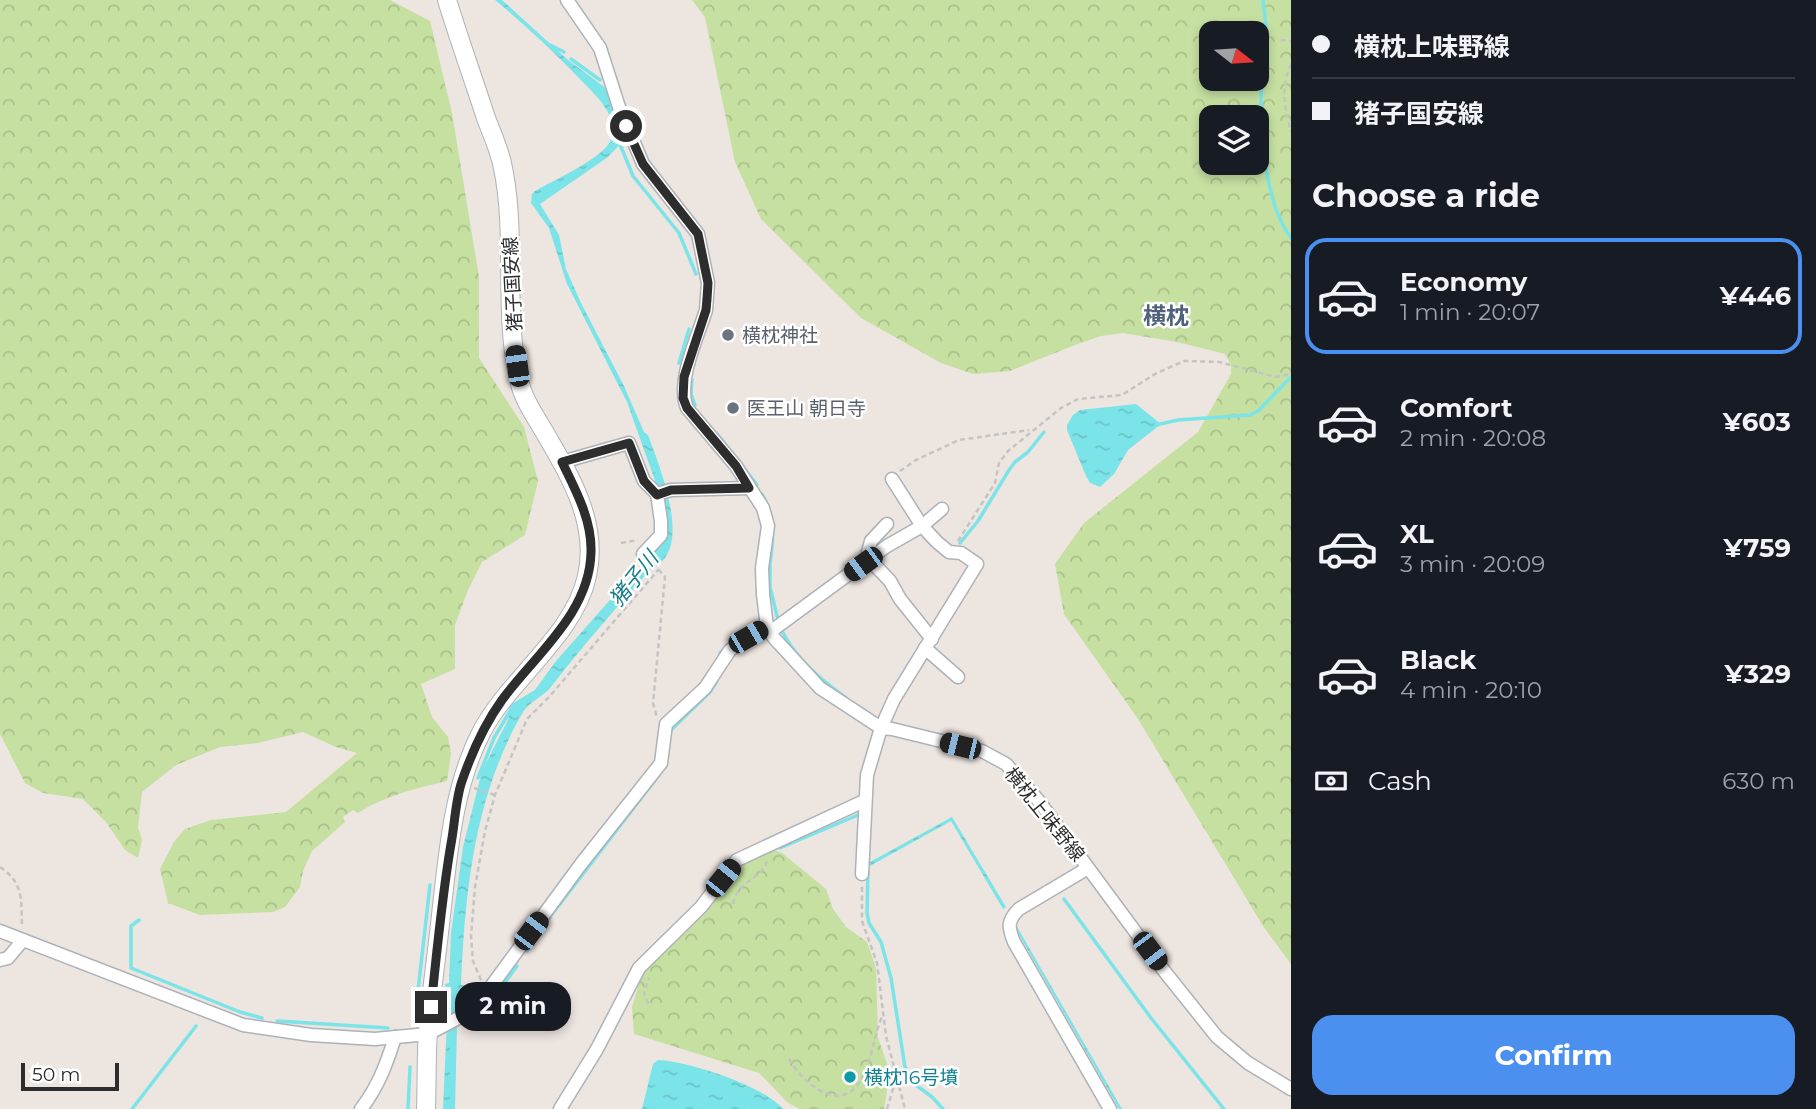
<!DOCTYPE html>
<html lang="en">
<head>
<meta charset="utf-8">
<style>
	:root { --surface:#171b24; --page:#20242c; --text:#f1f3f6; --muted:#9ea1a6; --line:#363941; --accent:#4c90ef }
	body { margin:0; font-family:Montserrat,"Noto Sans JP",sans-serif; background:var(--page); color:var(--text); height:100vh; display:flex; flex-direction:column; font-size:26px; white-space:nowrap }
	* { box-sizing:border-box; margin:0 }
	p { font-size:23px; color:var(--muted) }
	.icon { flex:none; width:38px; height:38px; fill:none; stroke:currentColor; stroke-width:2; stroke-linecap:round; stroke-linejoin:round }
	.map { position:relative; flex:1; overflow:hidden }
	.panel { display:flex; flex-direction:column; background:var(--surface); width:525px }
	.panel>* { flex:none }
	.guide { display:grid; align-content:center; height:154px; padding:0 21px; background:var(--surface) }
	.needle { width:46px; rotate:107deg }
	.fabs { position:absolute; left:1199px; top:21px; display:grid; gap:14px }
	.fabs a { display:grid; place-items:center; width:70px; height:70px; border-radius:14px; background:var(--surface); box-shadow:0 4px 10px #0003; font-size:35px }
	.scale { position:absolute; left:21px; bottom:18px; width:98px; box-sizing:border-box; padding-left:7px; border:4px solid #2d2d2d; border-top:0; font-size:19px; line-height:24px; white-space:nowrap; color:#2d2d2d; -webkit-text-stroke:5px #fff; paint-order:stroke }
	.end { position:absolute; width:32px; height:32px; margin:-16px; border:9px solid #2d2d2d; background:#fff; box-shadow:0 0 0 4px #fff }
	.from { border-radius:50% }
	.bubble { position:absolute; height:49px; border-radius:21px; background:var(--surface); box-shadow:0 4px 10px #0003; font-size:23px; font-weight:700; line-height:49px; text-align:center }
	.car { position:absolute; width:21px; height:42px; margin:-21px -10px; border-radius:9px; box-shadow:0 0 5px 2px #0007; background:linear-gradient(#222 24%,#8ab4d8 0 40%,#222 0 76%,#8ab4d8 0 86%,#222 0) }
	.guide b { display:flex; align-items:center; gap:24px; height:66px; font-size:26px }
	.guide b+b { border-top:2px solid var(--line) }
	.guide i { width:18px; height:18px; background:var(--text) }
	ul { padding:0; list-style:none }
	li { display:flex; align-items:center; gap:21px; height:116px; margin:0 14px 10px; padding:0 7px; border:4px solid transparent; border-radius:21px }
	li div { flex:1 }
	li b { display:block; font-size:26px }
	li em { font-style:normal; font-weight:700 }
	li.current { border-color:var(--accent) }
	li>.icon { width:63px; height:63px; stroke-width:1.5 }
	h2 { padding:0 21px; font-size:32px; line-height:84px }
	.pay { display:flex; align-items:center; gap:18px; height:77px; padding:0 21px; font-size:26px }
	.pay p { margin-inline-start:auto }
	.button { display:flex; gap:14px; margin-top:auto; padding:14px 21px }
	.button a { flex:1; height:80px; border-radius:21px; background:var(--accent); color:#fff; font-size:28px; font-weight:700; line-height:80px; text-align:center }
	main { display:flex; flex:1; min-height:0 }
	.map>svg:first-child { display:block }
</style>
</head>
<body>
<main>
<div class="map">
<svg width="1291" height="1109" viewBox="0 0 1291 1109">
	<defs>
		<pattern id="forest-crowns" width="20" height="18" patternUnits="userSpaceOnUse" patternTransform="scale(1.75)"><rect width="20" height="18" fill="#c5e0a1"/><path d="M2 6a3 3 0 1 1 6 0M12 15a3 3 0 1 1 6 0" fill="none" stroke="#aac08b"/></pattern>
		<pattern id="water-ripples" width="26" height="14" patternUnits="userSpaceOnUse" patternTransform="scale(1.75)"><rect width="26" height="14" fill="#7be4e8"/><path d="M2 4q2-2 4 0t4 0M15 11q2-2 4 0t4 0" fill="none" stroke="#6bc4c7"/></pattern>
	</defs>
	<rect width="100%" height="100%" fill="#ede5e0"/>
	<!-- forest -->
	<g fill="url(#forest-crowns)" fill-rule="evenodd">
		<path d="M0 0H390L430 21 452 113 479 277V358L524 427 538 481 525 535 482 562 468 590 455 625V669L421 684 432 717 448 737 451 754 447 781C417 788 384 796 358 813L353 810 343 817 345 822 312 851 303 871 300 887 285 907 273 912 200 915 168 903 160 869 174 842 185 829 211 820 286 812 357 753 336 747 303 732 258 743 220 747 176 765 142 792 138 827 142 840 138 858 125 850 106 822 83 799 43 793 25 783 0 734Z"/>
		<path d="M692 0H1291V964L1263 926 1138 719 1064 614 1055 564 1084 523 1198 432 1231 374V365L1225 354 1177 342 1123 333 1101 336 1075 345 1010 371 973 374 941 363 861 318 761 219 735 162 705 17ZM1211 33H1256V79H1211ZM1211 117H1256V163H1211Z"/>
		<polygon points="771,849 782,853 826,889 833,909 846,927 867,942 876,968 878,1038 890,1072 884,1109 800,1109 788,1103 759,1073 634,1034 632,1007 642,973 690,928 742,864"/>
	</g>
	<!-- water -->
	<g fill="url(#water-ripples)">
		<path d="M495 0H502L568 60 611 92 626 138 608 157 540 204 559 235 566 269 580 301 624 386 644 432 648 435C659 465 695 551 652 568 617 607 583 645 551 687 544 696 529 702 523 712 475 794 465 890 461 985L466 986 457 1027 455 1109H443L448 998 445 984 449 983 451 933 463 847 482 771 508 720 510 705 535 690 556 661 655 549 658 489 627 402 567 284 549 228 531 203 532 194 535 191C556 179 593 163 608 145 615 135 612 118 606 109 599 97 587 87 578 77 552 50 524 24 495 0Z"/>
		<polygon points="1136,404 1161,424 1128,450 1114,474 1100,487 1090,483 1086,476 1067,430 1067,425 1073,415 1080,410"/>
		<polygon points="870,807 870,862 952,817 1006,907 1003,909 951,821 868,867"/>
		<polygon points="1016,925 1122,1109 1119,1109 1014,926"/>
		<path d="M658 1060C688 1061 764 1086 783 1109H642L653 1064Z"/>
	</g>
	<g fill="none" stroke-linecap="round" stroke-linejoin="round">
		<!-- stream -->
		<g stroke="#7be4e8" stroke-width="3.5">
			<path d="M1263 0C1264 14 1267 29 1267 43 1266 54 1263 65 1262 75 1259 120 1263 202 1291 238"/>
			<polyline points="550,45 564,52"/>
			<polyline points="571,59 600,80"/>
			<polyline points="619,142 633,176 679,233 696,274"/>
			<polyline points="679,363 689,329"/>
			<polyline points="692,380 691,394 695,405"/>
			<polyline points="1156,425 1178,420 1250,415 1258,411 1291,377"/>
			<polyline points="717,434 726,445"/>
			<polyline points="747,472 757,485"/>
			<path d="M762 494C777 522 773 534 770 564"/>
			<polyline points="960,543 978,521 1009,470 1015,462 1028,452 1044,432"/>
			<polyline points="770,566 770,587 778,620"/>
			<path d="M781 629C795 658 820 679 846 698"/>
			<polyline points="720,653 741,633"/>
			<polyline points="670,731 710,692 717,681"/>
			<polyline points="478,778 494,738 513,706"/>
			<polyline points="780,848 858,815"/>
			<polyline points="868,872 867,913 869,923 881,942 891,978 905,1067 916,1085 932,1097 943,1109"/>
			<polyline points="1064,899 1151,1018 1224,1109"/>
			<polyline points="139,920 131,926 131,968 240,1012 262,1018"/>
			<polyline points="527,951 543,926 659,775"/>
			<polyline points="489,1004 517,966"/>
			<polyline points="415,1017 430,885"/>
			<polyline points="277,1021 388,1028"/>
			<polyline points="132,1109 196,1026"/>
			<polyline points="408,1109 410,1067"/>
		</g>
		<defs>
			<g id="street">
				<path d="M567 0 600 48 619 107 643 164 698 234 708 283 706 310C698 337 676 381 687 408L736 466 763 508 768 526 762 568 763 594 767 627 774 638 820 688 881 728 892 729 982 751 1006 764 1038 800 1165 972 1217 1037 1248 1063 1291 1089"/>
				<polyline points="562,462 629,443 644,481 657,494 661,521 661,535 643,554"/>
				<polyline points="657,494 671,490 749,488"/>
				<polyline points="887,524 871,541 868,552 870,560 890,581 900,599 932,639"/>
				<polyline points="770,632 887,546 922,526 942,509"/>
				<polyline points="925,648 958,677"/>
				<path d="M1088 868 1019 909C1007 921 1008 927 1014 942L1110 1109"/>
				<polyline points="862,874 867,775 881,728 894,699 977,564 961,553 949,552 937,542 922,526 892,479"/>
				<polyline points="0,931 243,1025 311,1035 375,1039 428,1034 466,1014 481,1000 581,864 661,763 666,724 705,688 730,650 767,627"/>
				<polyline points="0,960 8,958 23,940"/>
				<path d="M361 1109C378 1087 387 1063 395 1037"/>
				<polyline points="560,1109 597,1049 639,968 701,907 737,860 864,801"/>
			</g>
			<path id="secondary" d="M426 1109C427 1084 426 1058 428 1032 431 993 437 954 441 915 448 854 453 786 482 731 510 678 574 636 587 576 599 523 570 476 545 433 535 416 523 399 519 380 503 313 517 236 503 168 500 151 492 134 486 118 473 78 459 39 447 0"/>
		</defs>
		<!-- street casing -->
		<use href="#street" stroke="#adb2b8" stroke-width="15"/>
		<!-- secondary casing -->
		<use href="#secondary" stroke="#adb2b8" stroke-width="20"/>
		<!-- path -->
		<g stroke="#c4c4c4" stroke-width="2.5" stroke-dasharray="5 3.5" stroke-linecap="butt">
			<polyline points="1281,40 1291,41"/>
			<path d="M1291 64C1280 88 1285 108 1291 132"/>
			<polyline points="900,471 916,460 959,440 1029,430"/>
			<polyline points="958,541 995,483 999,463 1008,451 1061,408 1078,399 1122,395 1155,374 1184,361 1219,362 1276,377 1291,374"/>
			<polyline points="621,543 638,540"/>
			<polyline points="653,563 665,577 653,703 657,718"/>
			<polyline points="474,788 495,795"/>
			<path d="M0 867C24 883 21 900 22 926"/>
			<polyline points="862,887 862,921 877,963 886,1036 905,1109"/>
			<path d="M733 904C739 877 763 881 768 858"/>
			<polyline points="481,980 473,961 471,936 475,887 485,831 495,795 527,719 549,697 659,569"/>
			<polyline points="648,1004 644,993 649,978"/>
			<path d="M789 1059C798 1073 809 1086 825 1093 869 1109 870 1042 882 1017"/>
			<polyline points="887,1109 895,1082"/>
		</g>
		<!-- street -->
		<use href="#street" stroke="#fff" stroke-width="12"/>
		<!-- secondary -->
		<use href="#secondary" stroke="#fff" stroke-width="18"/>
	</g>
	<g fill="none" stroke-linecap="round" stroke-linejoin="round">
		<!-- route -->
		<path stroke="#2d2d2d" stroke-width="9" d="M431 1007C437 951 442 894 452 838 455 820 456 798 462 781 472 752 484 725 502 700 535 655 590 613 591 552 592 520 576 491 562 462L629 443 644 481 657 495 671 490 749 488 736 466 687 408 683 398 684 377 706 310 707 299 708 283 698 234 643 164 626 126"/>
	</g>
	<!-- markers -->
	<g fill="#6b7280" stroke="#fff" stroke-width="2.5">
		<circle cx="728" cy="335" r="7"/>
		<circle cx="733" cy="408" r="7"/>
	</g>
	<circle fill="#0f9aa8" stroke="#fff" stroke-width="2.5" cx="850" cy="1077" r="7"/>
	<g text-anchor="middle" stroke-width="5" stroke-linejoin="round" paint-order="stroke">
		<!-- street labels -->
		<g font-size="19" fill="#2d2d2d" stroke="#fff">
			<text transform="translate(512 284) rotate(-93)" y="7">猪子国安線</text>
			<text transform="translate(1045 814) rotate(51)" y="7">横枕上味野線</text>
		</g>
		<!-- worship labels -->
		<g font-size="19" fill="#5b616d" stroke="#fff" text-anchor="start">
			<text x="742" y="342">横枕神社</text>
			<text x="747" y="415">医王山 朝日寺</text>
		</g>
		<!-- culture labels -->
		<g font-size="19" fill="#0d838f" stroke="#fff" text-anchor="start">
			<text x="864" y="1084">横枕16号墳</text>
		</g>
		<!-- water labels -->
		<g font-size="21" font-style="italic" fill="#167d8a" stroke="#fff">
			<text transform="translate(634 579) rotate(-51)" y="7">猪子川</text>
		</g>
		<!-- quarter labels -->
		<g font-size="23" font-weight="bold" fill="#4f617b" stroke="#fff">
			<text x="1166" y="324">横枕</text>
		</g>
	</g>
</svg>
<div class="fabs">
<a><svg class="needle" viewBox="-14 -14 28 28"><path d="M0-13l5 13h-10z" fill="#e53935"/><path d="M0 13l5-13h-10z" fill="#9ea1a6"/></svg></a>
<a><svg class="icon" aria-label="layers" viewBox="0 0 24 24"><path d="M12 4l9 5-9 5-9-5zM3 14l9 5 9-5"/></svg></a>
</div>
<div class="scale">50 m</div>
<i class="end from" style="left:626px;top:126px"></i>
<i class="end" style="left:431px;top:1007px"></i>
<div class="bubble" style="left:455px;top:982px;width:116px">2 min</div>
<i class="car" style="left:517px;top:366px;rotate:352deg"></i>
<i class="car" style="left:863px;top:564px;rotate:234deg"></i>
<i class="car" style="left:748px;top:637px;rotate:60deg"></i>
<i class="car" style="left:960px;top:746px;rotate:284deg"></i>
<i class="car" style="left:723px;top:878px;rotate:39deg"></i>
<i class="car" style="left:531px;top:931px;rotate:37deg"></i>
<i class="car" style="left:1150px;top:951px;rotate:143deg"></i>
</div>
<section class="panel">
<div class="guide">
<b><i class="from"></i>横枕上味野線</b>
<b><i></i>猪子国安線</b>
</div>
<h2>Choose a ride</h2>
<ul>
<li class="current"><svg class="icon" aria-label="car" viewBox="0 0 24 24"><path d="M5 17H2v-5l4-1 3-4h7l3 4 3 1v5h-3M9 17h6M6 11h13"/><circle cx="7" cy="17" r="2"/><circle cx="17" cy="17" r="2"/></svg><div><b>Economy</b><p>1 min · 20:07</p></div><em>¥446</em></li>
<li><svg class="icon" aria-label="car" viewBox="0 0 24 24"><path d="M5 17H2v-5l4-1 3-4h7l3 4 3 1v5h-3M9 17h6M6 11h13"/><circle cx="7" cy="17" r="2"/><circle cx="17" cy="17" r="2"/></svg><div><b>Comfort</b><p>2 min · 20:08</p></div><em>¥603</em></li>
<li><svg class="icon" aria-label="car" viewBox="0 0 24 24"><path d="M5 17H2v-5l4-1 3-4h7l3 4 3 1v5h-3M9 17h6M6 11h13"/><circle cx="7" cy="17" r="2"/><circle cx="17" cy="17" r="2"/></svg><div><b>XL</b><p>3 min · 20:09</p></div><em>¥759</em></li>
<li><svg class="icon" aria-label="car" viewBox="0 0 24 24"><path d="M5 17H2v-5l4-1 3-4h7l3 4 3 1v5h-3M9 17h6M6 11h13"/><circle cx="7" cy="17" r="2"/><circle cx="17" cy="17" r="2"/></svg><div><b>Black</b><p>4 min · 20:10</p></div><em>¥329</em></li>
</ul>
<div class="pay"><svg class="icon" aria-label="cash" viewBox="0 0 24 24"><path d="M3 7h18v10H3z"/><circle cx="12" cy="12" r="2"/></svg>Cash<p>630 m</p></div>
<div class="button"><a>Confirm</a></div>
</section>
</main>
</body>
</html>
